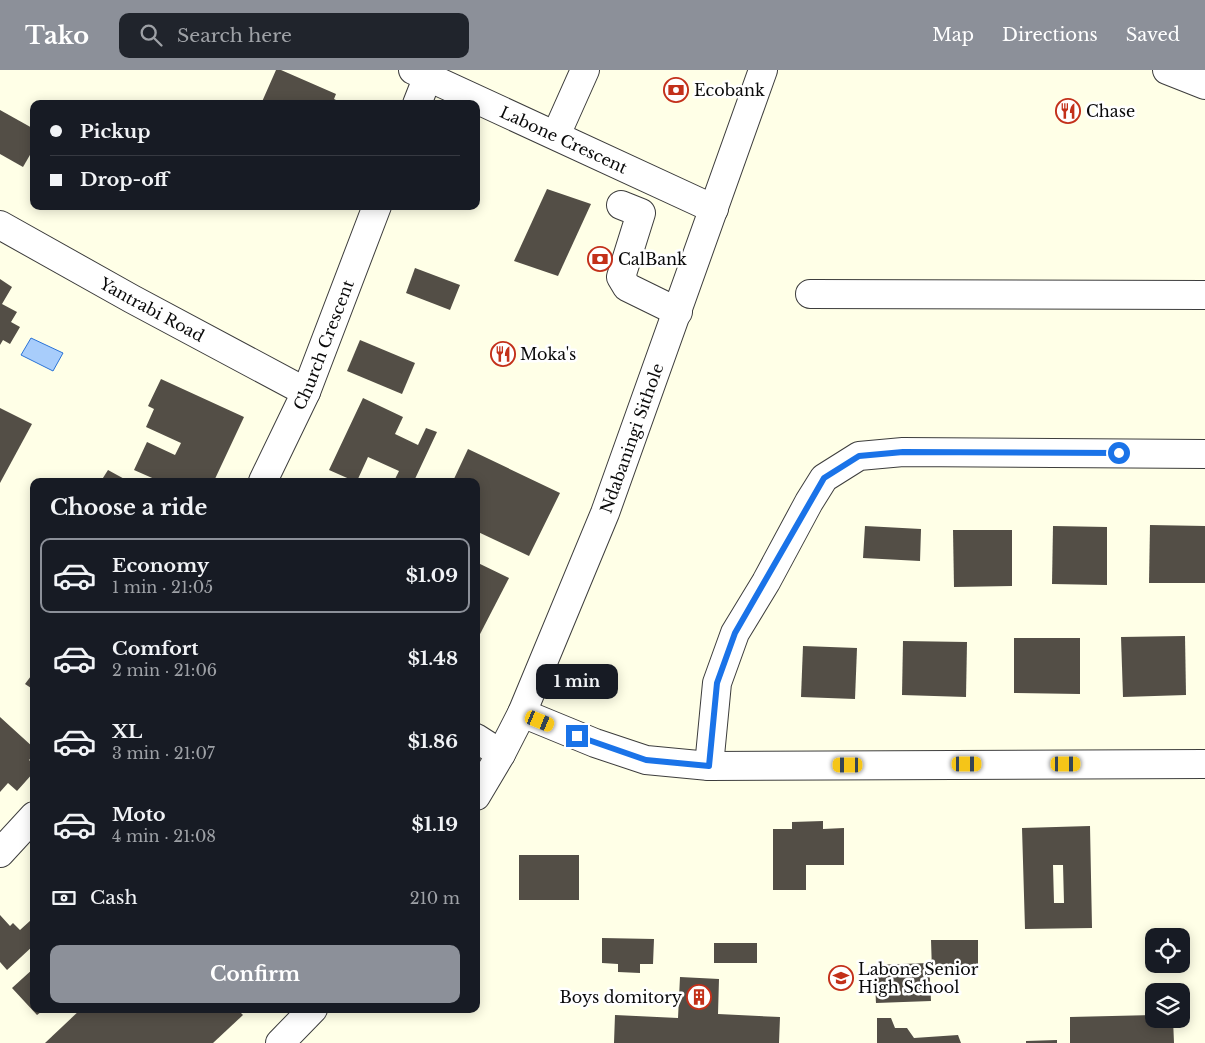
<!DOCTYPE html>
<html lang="en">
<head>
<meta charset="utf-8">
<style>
	:root { --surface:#171b24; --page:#20242c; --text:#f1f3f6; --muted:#9ea1a6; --line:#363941; --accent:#8c9099 }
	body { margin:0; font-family:"Libre Baskerville",serif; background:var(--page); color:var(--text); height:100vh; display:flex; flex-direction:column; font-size:19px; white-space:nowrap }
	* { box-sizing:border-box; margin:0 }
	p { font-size:16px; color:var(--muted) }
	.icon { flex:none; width:28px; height:28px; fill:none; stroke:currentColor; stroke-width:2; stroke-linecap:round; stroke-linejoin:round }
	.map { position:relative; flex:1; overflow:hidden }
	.sheet { position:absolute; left:30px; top:408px; width:450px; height:535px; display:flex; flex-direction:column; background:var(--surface); border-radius:10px; box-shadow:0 2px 12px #0003 }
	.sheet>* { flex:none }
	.hud { position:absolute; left:30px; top:30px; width:450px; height:110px; border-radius:10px; box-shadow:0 2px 12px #0003; display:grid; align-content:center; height:110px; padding:0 20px; background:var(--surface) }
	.tools { position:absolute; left:1145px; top:858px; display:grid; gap:10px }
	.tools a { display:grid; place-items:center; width:45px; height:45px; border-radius:10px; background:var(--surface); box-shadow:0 2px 12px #0003; font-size:25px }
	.end { position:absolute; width:22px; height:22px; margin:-11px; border:6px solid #1a73e8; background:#fff; box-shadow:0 0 0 2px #fff }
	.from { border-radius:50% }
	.bubble { position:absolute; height:35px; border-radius:10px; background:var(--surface); box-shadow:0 2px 12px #0003; font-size:16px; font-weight:800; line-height:35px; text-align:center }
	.car { position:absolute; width:15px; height:30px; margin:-15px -8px; border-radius:6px; box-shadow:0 0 4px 1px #0007; background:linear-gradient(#f5c518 24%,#345 0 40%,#f5c518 0 76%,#345 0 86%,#f5c518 0) }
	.hud b { display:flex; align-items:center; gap:18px; height:48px; font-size:19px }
	.hud b+b { border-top:1px solid var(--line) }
	.hud i { width:12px; height:12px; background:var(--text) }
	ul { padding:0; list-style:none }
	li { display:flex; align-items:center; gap:15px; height:75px; margin:0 10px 8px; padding:0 10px; border:2px solid transparent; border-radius:10px }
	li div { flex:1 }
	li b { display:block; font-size:19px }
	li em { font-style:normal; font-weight:800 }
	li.active { border-color:var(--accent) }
	li>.icon { width:45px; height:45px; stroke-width:1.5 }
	h2 { padding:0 20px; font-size:22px; line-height:60px }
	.pay { display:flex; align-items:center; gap:12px; height:55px; padding:0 20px; font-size:19px }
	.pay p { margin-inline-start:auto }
	.cta { display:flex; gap:10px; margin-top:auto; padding:10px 20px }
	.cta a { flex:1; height:58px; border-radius:10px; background:var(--accent); color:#fff; font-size:20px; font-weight:800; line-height:58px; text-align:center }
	header { display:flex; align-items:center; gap:30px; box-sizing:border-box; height:70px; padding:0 25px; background:var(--accent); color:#fff }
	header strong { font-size:24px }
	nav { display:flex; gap:28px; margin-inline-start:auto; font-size:18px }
	.search { width:350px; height:45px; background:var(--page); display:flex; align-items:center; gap:12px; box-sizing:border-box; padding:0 18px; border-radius:10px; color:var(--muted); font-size:19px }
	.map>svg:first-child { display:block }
</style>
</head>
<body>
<header>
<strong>Tako</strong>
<div class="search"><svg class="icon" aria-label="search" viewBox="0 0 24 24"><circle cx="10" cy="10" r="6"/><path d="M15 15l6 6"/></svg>Search here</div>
<nav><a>Map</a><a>Directions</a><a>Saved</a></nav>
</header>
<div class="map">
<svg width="1205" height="973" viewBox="0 0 1205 973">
	<rect width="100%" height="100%" fill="#ffffe7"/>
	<!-- water -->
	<polygon fill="#a8cdfb" stroke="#2a73d7" points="31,268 63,283 53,301 21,285"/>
	<!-- building -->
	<g fill="#534e46" fill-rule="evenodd">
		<polygon points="276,0 281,0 336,24 334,29 344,34 261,34"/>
		<polygon points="0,40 34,59 34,78 23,97 0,84"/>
		<polygon points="547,119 591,134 558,206 514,191"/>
		<polygon points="415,198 460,215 450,240 406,223"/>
		<polygon points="0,209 12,217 2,234 17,242 11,252 20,257 10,274 3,270 0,275"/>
		<polygon points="360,270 415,293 402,324 347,301"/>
		<polygon points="161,309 244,347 214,411 159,411 134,400 147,372 175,385 181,373 146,357 154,339 148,336"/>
		<polygon points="363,328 403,347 395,364 418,375 426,358 437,362 414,411 394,411 399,401 368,387 357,411 354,411 329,400"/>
		<polygon points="0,338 32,354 0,413"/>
		<polygon points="468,379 560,423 529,486 476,461 476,411 453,411"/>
		<polygon points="108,400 128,411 101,411"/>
		<polygon points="1150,455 1205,456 1205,513 1149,513"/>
		<polygon points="865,456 921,459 920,491 863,488"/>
		<polygon points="1053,456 1107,457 1107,515 1052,514"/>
		<polygon points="953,460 1012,460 1012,516 954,517"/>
		<polygon points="476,492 509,508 478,568 476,568"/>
		<polygon points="1185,566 1186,625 1123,627 1121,567"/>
		<polygon points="1014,568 1080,568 1080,624 1014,623"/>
		<polygon points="903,571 967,572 966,627 902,625"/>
		<polygon points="803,576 857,578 855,629 801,627"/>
		<polygon points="34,602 34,620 25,614"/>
		<polygon points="0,647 34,678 34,685 29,690 34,694 34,702 17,721 8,713 0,722"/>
		<polygon points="823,751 823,759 844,758 844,795 806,795 806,820 773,820 773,759 792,759 792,752"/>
		<path d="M1090 756 1092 858 1025 859 1022 758ZM1053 795H1063L1064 833H1054Z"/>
		<rect x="519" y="785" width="60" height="45"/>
		<polygon points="0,845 10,856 13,853 20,860 31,850 34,853 34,875 7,900 0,892"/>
		<polygon points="602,868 654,869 653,894 640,894 640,903 618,902 618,894 602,893"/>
		<polygon points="931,870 978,870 978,900 932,901"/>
		<rect x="714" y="873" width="43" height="20"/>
		<polygon points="929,893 931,931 876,933 874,895"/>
		<polygon points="34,898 34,939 45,939 37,945 12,918"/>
		<polygon points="680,907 719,909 718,944 780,947 779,973 614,973 615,945 678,948"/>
		<polygon points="81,939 237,939 243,945 213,973 45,973"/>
		<polygon points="1154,945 1154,949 1173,949 1174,973 1070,973 1070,947"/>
		<polygon points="877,948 891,948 895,958 907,958 914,968 958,965 961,973 877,973"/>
		<polygon points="1057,970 1057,973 1026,973 1026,971"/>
	</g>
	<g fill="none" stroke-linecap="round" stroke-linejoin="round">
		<defs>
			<g id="minor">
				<path id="s1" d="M413 0 714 139"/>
				<polyline points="1167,0 1205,15"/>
				<polyline points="417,34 428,6"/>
				<polyline points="556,65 585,0"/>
				<polyline points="621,135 641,143 621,207 627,217 678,242"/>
				<path id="s2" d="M0 155 132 229 306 322"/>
				<polyline points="810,224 1205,225"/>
				<path id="s3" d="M263 411 306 322 377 136"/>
				<polyline points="522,643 595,673 646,690 709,696 1205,694"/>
				<polyline points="476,668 501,684"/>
				<polyline points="709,696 717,613 735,563 766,512 809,432 824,408 859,386 903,382 1205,384"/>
				<path id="s4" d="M476 726 501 684 522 643 605 443 763 0"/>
				<polyline points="0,783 34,746"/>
				<polyline points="280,973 313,939"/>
			</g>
		</defs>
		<!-- minor casing -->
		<use href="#minor" stroke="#3d3d3d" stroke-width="30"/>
		<!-- minor -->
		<use href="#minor" stroke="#fff" stroke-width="28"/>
	</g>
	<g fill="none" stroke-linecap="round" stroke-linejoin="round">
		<!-- route -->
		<polyline stroke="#1a73e8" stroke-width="6" points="577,666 646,690 709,696 717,613 735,563 824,408 859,386 903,382 1119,383"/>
	</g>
	<!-- icons -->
	<defs>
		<symbol id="bank-ring" viewBox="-11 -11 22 22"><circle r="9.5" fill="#fff" stroke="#c3301a" stroke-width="1.5"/><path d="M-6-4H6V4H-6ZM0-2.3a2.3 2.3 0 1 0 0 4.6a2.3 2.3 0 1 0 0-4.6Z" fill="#c3301a"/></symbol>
		<symbol id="restaurant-ring" viewBox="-11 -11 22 22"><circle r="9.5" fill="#fff" stroke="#c3301a" stroke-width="1.5"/><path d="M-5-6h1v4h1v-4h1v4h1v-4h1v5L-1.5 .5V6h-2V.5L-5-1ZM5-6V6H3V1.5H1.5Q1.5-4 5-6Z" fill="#c3301a"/></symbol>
		<symbol id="school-ring" viewBox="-11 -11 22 22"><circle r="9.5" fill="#fff" stroke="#c3301a" stroke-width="1.5"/><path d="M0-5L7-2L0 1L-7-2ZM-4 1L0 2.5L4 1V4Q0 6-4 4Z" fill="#c3301a"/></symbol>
		<symbol id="building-ring" viewBox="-11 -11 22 22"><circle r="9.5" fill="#fff" stroke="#c3301a" stroke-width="1.5"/><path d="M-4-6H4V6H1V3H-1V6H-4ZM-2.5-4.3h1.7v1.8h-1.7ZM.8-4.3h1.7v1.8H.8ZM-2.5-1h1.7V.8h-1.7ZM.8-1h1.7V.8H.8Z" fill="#c3301a"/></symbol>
	</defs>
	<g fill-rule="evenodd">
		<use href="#bank-ring" x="662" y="6" width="28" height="28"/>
		<use href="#restaurant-ring" x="1054" y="27" width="28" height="28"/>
		<use href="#bank-ring" x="586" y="175" width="28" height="28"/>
		<use href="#restaurant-ring" x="489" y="270" width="28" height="28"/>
		<use href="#school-ring" x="827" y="894" width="28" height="28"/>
		<use href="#building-ring" x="685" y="913" width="28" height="28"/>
	</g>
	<g text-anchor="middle" stroke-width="5" stroke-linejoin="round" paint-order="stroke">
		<!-- poi labels -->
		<g font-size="16" fill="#0a0a0a" stroke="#fff" text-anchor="start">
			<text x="694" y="26">Ecobank</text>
			<text x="1086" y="47">Chase</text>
			<text x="618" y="195">CalBank</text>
			<text x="520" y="290">Moka's</text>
			<text x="858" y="905">Labone Senior<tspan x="858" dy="18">High School</tspan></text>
			<text x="682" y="933" text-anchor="end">Boys domitory</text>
		</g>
		<!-- street labels -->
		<g font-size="16" fill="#0a0a0a" stroke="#fff">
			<text dy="6" stroke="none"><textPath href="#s1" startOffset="166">Labone Crescent</textPath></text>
			<text dy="6" stroke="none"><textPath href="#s2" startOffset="174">Yantrabi Road</textPath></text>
			<text dy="6" stroke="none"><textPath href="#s3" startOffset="149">Church Crescent</textPath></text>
			<text dy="6" stroke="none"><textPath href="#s4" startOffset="391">Ndabaningi Sithole</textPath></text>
		</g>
	</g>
</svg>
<div class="tools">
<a><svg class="icon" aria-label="locate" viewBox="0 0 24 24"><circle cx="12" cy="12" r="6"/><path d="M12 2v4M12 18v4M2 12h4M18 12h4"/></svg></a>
<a><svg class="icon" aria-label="layers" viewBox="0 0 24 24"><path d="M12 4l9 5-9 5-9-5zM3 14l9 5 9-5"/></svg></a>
</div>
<i class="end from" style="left:1119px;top:383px"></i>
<i class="end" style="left:577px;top:666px"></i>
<div class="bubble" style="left:536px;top:594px;width:82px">1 min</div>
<i class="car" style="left:540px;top:651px;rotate:112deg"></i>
<i class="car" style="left:967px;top:694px;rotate:90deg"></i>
<i class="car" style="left:1066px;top:694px;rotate:90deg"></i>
<i class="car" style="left:848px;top:695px;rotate:270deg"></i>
<div class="hud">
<b><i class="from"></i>Pickup</b>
<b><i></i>Drop-off</b>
</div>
<section class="sheet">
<h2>Choose a ride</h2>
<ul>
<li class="active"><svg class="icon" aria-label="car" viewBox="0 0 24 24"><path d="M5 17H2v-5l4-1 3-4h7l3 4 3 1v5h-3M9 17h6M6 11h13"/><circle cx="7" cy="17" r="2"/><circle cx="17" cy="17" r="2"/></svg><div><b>Economy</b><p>1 min · 21:05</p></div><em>$1.09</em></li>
<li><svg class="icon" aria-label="car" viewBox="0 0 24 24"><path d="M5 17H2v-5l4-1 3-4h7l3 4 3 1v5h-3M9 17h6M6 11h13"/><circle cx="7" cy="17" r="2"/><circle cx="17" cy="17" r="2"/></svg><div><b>Comfort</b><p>2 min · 21:06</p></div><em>$1.48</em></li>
<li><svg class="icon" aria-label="car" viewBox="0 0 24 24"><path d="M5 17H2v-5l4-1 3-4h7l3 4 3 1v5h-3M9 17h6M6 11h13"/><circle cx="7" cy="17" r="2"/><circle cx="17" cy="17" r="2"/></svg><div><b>XL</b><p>3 min · 21:07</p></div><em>$1.86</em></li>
<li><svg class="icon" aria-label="car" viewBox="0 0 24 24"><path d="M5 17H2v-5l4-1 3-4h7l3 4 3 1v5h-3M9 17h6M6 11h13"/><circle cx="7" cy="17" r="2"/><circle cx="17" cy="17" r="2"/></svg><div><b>Moto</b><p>4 min · 21:08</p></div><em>$1.19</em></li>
</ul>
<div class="pay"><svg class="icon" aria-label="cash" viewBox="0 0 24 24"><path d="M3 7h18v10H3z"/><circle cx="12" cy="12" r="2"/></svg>Cash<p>210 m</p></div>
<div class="cta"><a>Confirm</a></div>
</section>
</div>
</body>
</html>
